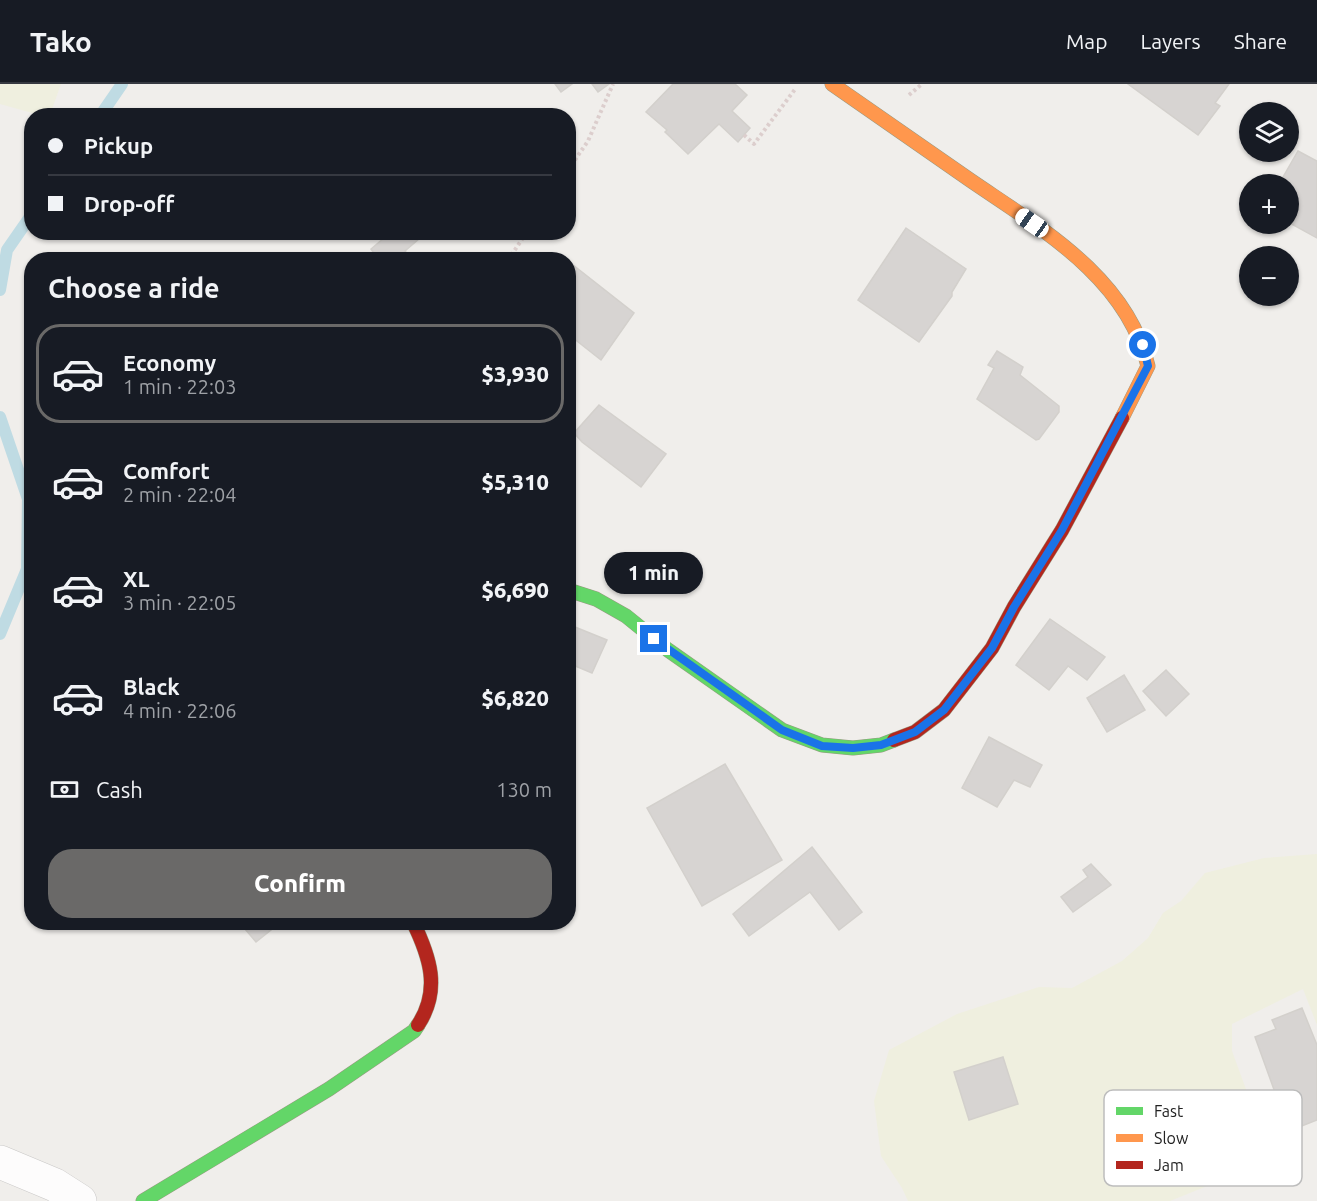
<!DOCTYPE html>
<html lang="en">
<head>
<meta charset="utf-8">
<style>
	:root { --surface:#171b24; --page:#242831; --text:#f1f3f6; --muted:#9ea1a6; --line:#363941; --accent:#6a6968 }
	body { margin:0; font-family:Ubuntu,sans-serif; background:var(--page); color:var(--text); height:100vh; display:flex; flex-direction:column; font-size:22px; white-space:nowrap }
	* { box-sizing:border-box; margin:0 }
	p { font-size:20px; color:var(--muted) }
	.icon { flex:none; width:33px; height:33px; fill:none; stroke:currentColor; stroke-width:2; stroke-linecap:round; stroke-linejoin:round }
	.map { position:relative; flex:1; overflow:hidden }
	.sheet { position:absolute; left:24px; top:168px; width:552px; height:678px; display:flex; flex-direction:column; background:var(--surface); border-radius:24px; box-shadow:0 2px 4px #0004 }
	.sheet>* { flex:none }
	.guide { position:absolute; left:24px; top:24px; width:552px; height:132px; border-radius:24px; box-shadow:0 2px 4px #0004; display:grid; align-content:center; height:132px; padding:0 24px; background:var(--surface) }
	.controls { position:absolute; left:1239px; top:18px; display:grid; gap:12px }
	.controls a { display:grid; place-items:center; width:60px; height:60px; border-radius:50%; background:var(--surface); box-shadow:0 2px 4px #0004; font-size:30px }
	.end { position:absolute; width:27px; height:27px; margin:-14px; border:8px solid #1a73e8; background:#fff; box-shadow:0 0 0 3px #fff }
	.from { border-radius:50% }
	.bubble { position:absolute; height:42px; border-radius:21px; background:var(--surface); box-shadow:0 2px 4px #0004; font-size:20px; font-weight:800; line-height:42px; text-align:center }
	.car { position:absolute; width:18px; height:36px; margin:-18px -9px; border-radius:8px; box-shadow:0 0 4px 2px #0007; background:linear-gradient(#fff 24%,#345 0 40%,#fff 0 76%,#345 0 86%,#fff 0) }
	.guide b { display:flex; align-items:center; gap:21px; height:57px; font-size:22px }
	.guide b+b { border-top:2px solid var(--line) }
	.guide i { width:15px; height:15px; background:var(--text) }
	ul { padding:0; list-style:none }
	li { display:flex; align-items:center; gap:18px; height:99px; margin:0 12px 9px; padding:0 12px; border:3px solid transparent; border-radius:24px }
	li div { flex:1 }
	li b { display:block; font-size:22px }
	li em { font-style:normal; font-weight:800 }
	li.selected { border-color:var(--accent) }
	li>.icon { width:54px; height:54px; stroke-width:1.5 }
	h2 { padding:0 24px; font-size:27px; line-height:72px }
	.pay { display:flex; align-items:center; gap:15px; height:66px; padding:0 24px; font-size:22px }
	.pay p { margin-inline-start:auto }
	.action { display:flex; gap:12px; margin-top:auto; padding:12px 24px }
	.action a { flex:1; height:69px; border-radius:24px; background:var(--accent); color:#fff; font-size:24px; font-weight:800; line-height:69px; text-align:center }
	header { display:flex; align-items:center; gap:36px; box-sizing:border-box; height:84px; padding:0 30px; background:var(--surface); border-bottom:2px solid var(--line) }
	header strong { font-size:28px }
	nav { display:flex; gap:33px; margin-inline-start:auto; font-size:21px }
	.map>svg:first-child { display:block }
</style>
</head>
<body>
<header>
<strong>Tako</strong>
<nav><a>Map</a><a>Layers</a><a>Share</a></nav>
</header>
<div class="map">
<svg width="1317" height="1117" viewBox="0 0 1317 1117">
	<rect width="100%" height="100%" fill="#f0eeeb"/>
	<!-- farmland -->
	<g fill="#efefdf">
		<polygon points="0,0 61,0 50,31 43,32 0,20"/>
		<polygon points="1317,770 1317,941 1303,905 1232,940 1232,967 1272,1076 1170,1117 908,1117 902,1104 881,1072 874,1017 889,966 957,930 1039,903 1072,904 1122,877 1148,854 1163,829 1181,817 1205,789 1264,774"/>
	</g>
	<g fill="none" stroke-linecap="round" stroke-linejoin="round">
		<!-- stream -->
		<g stroke="#bfdbe3" stroke-width="12">
			<polyline points="100,32 122,0"/>
			<polyline points="0,206 7,166 32,130"/>
			<polyline points="0,333 28,415 27,485 0,550"/>
		</g>
	</g>
	<!-- building -->
	<g fill="#d7d4d2" stroke="#d3d0cc" stroke-width="1.5">
		<polygon points="555,0 572,0 561,8"/>
		<polygon points="592,0 609,0 598,8"/>
		<polygon points="673,0 735,0 747,11 732,27 750,44 738,58 719,40 688,70 665,48 667,46 646,28"/>
		<polygon points="1128,0 1229,0 1215,19 1220,22 1198,51"/>
		<polygon points="1298,67 1317,77 1317,154 1288,138 1288,100 1279,100"/>
		<polygon points="906,144 966,185 952,208 952,212 919,258 858,216"/>
		<polygon points="391,148 427,148 405,167 412,176 379,176 371,165"/>
		<polygon points="568,177 634,229 601,276 568,250"/>
		<polygon points="997,267 1023,283 1020,291 1059,322 1059,328 1039,355 1036,356 977,315 994,284 988,281"/>
		<polygon points="599,321 666,370 641,403 582,358 574,349"/>
		<polygon points="1050,535 1105,573 1087,596 1068,582 1049,606 1016,581"/>
		<polygon points="570,541 607,556 592,589 568,579 568,545"/>
		<polygon points="1166,586 1189,610 1166,632 1143,607"/>
		<polygon points="1124,591 1145,626 1107,648 1087,614"/>
		<polygon points="989,653 1042,681 1030,703 1014,696 997,723 962,704"/>
		<polygon points="725,680 782,776 702,822 647,724"/>
		<polygon points="812,763 862,828 839,846 810,808 749,852 733,830"/>
		<polygon points="1091,780 1111,801 1073,828 1061,813 1088,793 1083,786"/>
		<polygon points="239,838 281,838 256,858"/>
		<polygon points="1302,924 1317,961 1317,1036 1289,1047 1255,953 1276,945 1272,936"/>
		<polygon points="1003,973 1018,1020 969,1036 954,988"/>
	</g>
	<g fill="none" stroke-linecap="round" stroke-linejoin="round">
		<defs>
			<polyline id="street" points="0,1078 55,1101 80,1117"/>
			<g id="fast">
				<polyline points="568,506 596,515 626,532 668,566 782,646 822,661 853,664 881,661 894,656"/>
				<polyline points="143,1117 329,1005 414,947 418,941"/>
			</g>
			<path id="slow" d="M832 0C878 32 924 64 970 96 1040 144 1127 193 1148 282L1122 334"/>
			<g id="jam">
				<polyline points="894,656 915,648 944,626 992,564 1014,523 1062,446 1122,334"/>
				<path d="M413 838C430 873 441 906 418 941"/>
			</g>
		</defs>
		<!-- street casing -->
		<use href="#street" stroke="#c9c8c7" stroke-width="34"/>
		<!-- fast casing -->
		<use href="#fast" stroke="#999a82" stroke-width="15"/>
		<!-- slow casing -->
		<use href="#slow" stroke="#999a82" stroke-width="15"/>
		<!-- jam casing -->
		<use href="#jam" stroke="#999a82" stroke-width="15"/>
		<!-- path -->
		<g stroke="#dccecd" stroke-width="4" stroke-dasharray="3 3" stroke-linecap="butt">
			<polyline points="909,11 922,0"/>
			<polyline points="744,51 754,60 796,4"/>
			<polyline points="568,86 588,57 613,0"/>
			<polyline points="508,176 527,148"/>
		</g>
		<!-- street -->
		<use href="#street" stroke="#fdfcfc" stroke-width="33"/>
		<!-- fast -->
		<use href="#fast" stroke="#63d668" stroke-width="14"/>
		<!-- slow -->
		<use href="#slow" stroke="#ff974d" stroke-width="14"/>
		<!-- jam -->
		<use href="#jam" stroke="#b3261e" stroke-width="14"/>
	</g>
	<g fill="none" stroke-linecap="round" stroke-linejoin="round">
		<!-- route -->
		<polyline stroke="#1a73e8" stroke-width="8" points="654,555 782,646 822,662 853,664 881,661 915,648 944,626 992,564 1014,523 1062,446 1148,282 1143,261"/>
	</g>
	<!-- legend -->
	<rect x="1104" y="1006" width="198" height="96" rx="9" fill="#fff" stroke="#bdbdbd" stroke-width="1.5"/>
	<rect x="1116" y="1023" width="27" height="8" fill="#63d668"/>
	<rect x="1116" y="1050" width="27" height="8" fill="#ff974d"/>
	<rect x="1116" y="1077" width="27" height="8" fill="#b3261e"/>
	<g font-size="16" fill="#222">
		<text x="1154" y="1033">Fast</text>
		<text x="1154" y="1060">Slow</text>
		<text x="1154" y="1087">Jam</text>
	</g>
</svg>
<div class="controls">
<a><svg class="icon" aria-label="layers" viewBox="0 0 24 24"><path d="M12 4l9 5-9 5-9-5zM3 14l9 5 9-5"/></svg></a>
<a>+</a>
<a>−</a>
</div>
<i class="end from" style="left:1143px;top:261px"></i>
<i class="end" style="left:654px;top:555px"></i>
<div class="bubble" style="left:604px;top:468px;width:99px">1 min</div>
<i class="car" style="left:1032px;top:139px;rotate:305deg"></i>
<div class="guide">
<b><i class="from"></i>Pickup</b>
<b><i></i>Drop-off</b>
</div>
<section class="sheet">
<h2>Choose a ride</h2>
<ul>
<li class="selected"><svg class="icon" aria-label="car" viewBox="0 0 24 24"><path d="M5 17H2v-5l4-1 3-4h7l3 4 3 1v5h-3M9 17h6M6 11h13"/><circle cx="7" cy="17" r="2"/><circle cx="17" cy="17" r="2"/></svg><div><b>Economy</b><p>1 min · 22:03</p></div><em>$3,930</em></li>
<li><svg class="icon" aria-label="car" viewBox="0 0 24 24"><path d="M5 17H2v-5l4-1 3-4h7l3 4 3 1v5h-3M9 17h6M6 11h13"/><circle cx="7" cy="17" r="2"/><circle cx="17" cy="17" r="2"/></svg><div><b>Comfort</b><p>2 min · 22:04</p></div><em>$5,310</em></li>
<li><svg class="icon" aria-label="car" viewBox="0 0 24 24"><path d="M5 17H2v-5l4-1 3-4h7l3 4 3 1v5h-3M9 17h6M6 11h13"/><circle cx="7" cy="17" r="2"/><circle cx="17" cy="17" r="2"/></svg><div><b>XL</b><p>3 min · 22:05</p></div><em>$6,690</em></li>
<li><svg class="icon" aria-label="car" viewBox="0 0 24 24"><path d="M5 17H2v-5l4-1 3-4h7l3 4 3 1v5h-3M9 17h6M6 11h13"/><circle cx="7" cy="17" r="2"/><circle cx="17" cy="17" r="2"/></svg><div><b>Black</b><p>4 min · 22:06</p></div><em>$6,820</em></li>
</ul>
<div class="pay"><svg class="icon" aria-label="cash" viewBox="0 0 24 24"><path d="M3 7h18v10H3z"/><circle cx="12" cy="12" r="2"/></svg>Cash<p>130 m</p></div>
<div class="action"><a>Confirm</a></div>
</section>
</div>
</body>
</html>
